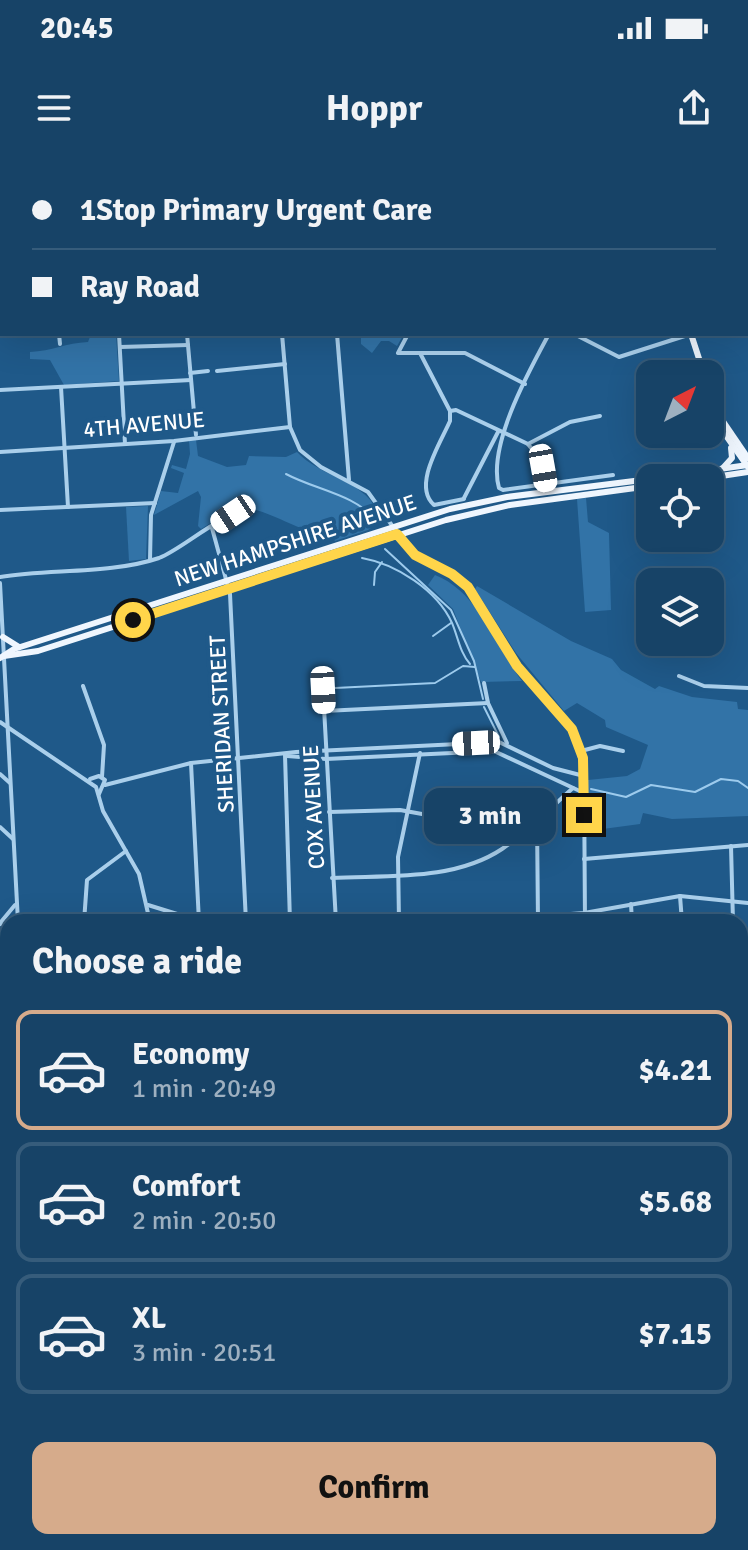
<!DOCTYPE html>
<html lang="en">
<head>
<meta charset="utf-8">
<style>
	:root { --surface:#174367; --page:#204a6d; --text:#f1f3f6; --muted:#9eb0c0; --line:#365c7b; --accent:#d6ab8b }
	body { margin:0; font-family:Signika,sans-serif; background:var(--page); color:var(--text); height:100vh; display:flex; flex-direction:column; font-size:30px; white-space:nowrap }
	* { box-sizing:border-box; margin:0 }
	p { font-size:26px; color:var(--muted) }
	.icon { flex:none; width:44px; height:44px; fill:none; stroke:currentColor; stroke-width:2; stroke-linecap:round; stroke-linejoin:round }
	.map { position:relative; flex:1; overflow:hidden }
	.drawer { position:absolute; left:0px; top:754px; width:748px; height:636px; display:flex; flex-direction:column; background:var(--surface); border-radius:24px 24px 0 0; box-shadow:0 8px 32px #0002,0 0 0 2px var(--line) }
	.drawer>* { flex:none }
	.top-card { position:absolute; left:0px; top:0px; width:748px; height:176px; box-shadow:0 8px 32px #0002,0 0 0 2px var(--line); display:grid; align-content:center; height:176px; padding:0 32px; background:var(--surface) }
	.needle { width:52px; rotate:42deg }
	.fabs { position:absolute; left:636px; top:200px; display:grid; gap:16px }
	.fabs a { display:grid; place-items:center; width:88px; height:88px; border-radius:16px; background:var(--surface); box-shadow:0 8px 32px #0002,0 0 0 2px var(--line); font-size:40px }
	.end { position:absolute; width:36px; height:36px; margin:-18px; border:10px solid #ffd54a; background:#111; box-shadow:0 0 0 4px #111 }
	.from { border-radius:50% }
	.bubble { position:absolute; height:56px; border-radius:16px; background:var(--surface); box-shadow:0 8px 32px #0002,0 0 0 2px var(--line); font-size:26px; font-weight:700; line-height:56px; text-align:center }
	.car { position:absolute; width:24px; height:48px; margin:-24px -12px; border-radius:10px; box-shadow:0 0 6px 2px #0007; background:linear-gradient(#fff 24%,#345 0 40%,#fff 0 76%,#345 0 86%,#fff 0) }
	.top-card b { display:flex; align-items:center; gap:28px; height:76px; font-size:30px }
	.top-card b+b { border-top:2px solid var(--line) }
	.top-card i { width:20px; height:20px; background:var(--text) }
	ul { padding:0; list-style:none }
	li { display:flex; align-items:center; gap:24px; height:120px; margin:0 16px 12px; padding:0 16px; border:4px solid var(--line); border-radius:16px }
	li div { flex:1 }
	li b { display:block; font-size:30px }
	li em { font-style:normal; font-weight:700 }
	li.active { border-color:var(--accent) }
	li>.icon { width:72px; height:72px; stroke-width:1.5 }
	h2 { padding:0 32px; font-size:36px; line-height:96px }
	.primary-button { display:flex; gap:16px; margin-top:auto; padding:16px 32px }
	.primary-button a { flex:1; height:92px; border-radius:16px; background:var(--accent); color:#111; font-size:32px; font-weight:700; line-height:92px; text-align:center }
	.status { display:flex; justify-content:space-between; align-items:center; height:56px; padding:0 40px; background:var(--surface); direction:ltr }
	.status svg { height:22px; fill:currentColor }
	header { display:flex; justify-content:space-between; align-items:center; height:104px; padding:0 32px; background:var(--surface); font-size:36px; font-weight:700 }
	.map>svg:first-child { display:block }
</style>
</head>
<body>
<div class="status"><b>20:45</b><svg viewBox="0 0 49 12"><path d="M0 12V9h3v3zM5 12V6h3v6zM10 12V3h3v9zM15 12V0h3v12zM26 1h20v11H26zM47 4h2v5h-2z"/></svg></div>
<header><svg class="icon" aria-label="menu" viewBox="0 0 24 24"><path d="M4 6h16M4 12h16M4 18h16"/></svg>Hoppr<svg class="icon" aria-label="share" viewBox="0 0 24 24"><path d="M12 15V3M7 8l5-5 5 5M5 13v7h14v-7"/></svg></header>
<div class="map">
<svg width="748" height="1390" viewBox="0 0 748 1390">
	<rect width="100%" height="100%" fill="#1f5989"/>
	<!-- green -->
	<g fill="#3273a7">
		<path d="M91 174H116L119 221 64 225 50 200 30 199V192C52 191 66 183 88 182Z"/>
		<polygon points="361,174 404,174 397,186 389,181 381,181 372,193 361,184"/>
		<path d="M193 279 196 280 198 296 227 307 246 305 249 296 286 297 297 292C323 320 370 319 381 361L368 370 335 381 329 371C300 377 274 348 237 347L201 369 198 366 201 337 198 331 154 355 161 331 178 333 184 313 171 308 172 305 186 309 190 294 189 281Z"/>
		<polygon points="586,338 588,362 609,373 611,450 585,452 577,339"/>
		<polygon points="148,346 146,399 129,401 126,347"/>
		<path d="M435 415C479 432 494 485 522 521L481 522 453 449 428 425Z"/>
		<polygon points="477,426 571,481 612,499 621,510 655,529 659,526 692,537 737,542 738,549 748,550 748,656 672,659 643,653 640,664 588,671 588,620 627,616 640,609 648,585 606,567 605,560 577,543 564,551 516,493 475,429"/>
		<polygon points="138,1382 187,1382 180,1390 128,1390"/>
	</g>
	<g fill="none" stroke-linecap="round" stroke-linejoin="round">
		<!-- stream -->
		<g stroke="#9dcbed" stroke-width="2">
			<path d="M286 314C316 330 354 334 376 360"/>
			<polyline points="385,389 451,450 474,501 483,539"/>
			<path d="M362 398C396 404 437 430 452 463 458 477 460 493 470 504"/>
			<polyline points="374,425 375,412 382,402"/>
			<polyline points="433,476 451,463"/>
			<polyline points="327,523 335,528 435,523 463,506 475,507"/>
			<polyline points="484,547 499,577"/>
			<polyline points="591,629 626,637 651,625 695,632 721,619 738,621 748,628"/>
			<polyline points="113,1382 119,1390"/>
		</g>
		<!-- minor -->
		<g stroke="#aacfeb" stroke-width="4">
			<polyline points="50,0 50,2"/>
			<polyline points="110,0 110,2"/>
			<polyline points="270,0 273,2"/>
			<polyline points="690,0 692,2"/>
			<polyline points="739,0 740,2"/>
			<polyline points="389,2 389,0"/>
			<polyline points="474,2 474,0"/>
			<polyline points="746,56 748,64"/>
			<polyline points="746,98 748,88"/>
			<polyline points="0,112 2,112"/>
			<polyline points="746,121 748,122"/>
			<polyline points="746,166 748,167"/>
			<polyline points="59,174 60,184"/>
			<polyline points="119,174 125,284"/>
			<polyline points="187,174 196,275"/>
			<polyline points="282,174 290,267 300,290 321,307 368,332 409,389 462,421 517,506 575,575 584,616 585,762"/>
			<polyline points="337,174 349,320"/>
			<polyline points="408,174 398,193 465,193 525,224"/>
			<path d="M549 174C529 211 487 286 499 328L503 330 613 315"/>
			<polyline points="574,174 619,197 691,174"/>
			<polyline points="120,187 188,185"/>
			<path d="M420 193 450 251V261C441 282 412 326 434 345L464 339"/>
			<polyline points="217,211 285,204"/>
			<polyline points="190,213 208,211"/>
			<polyline points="61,227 68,347"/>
			<polyline points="0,230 191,220"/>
			<polyline points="450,251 456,250 528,284 541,301 547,331"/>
			<polyline points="528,284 570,262 600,256"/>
			<polyline points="0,292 174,281 290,267"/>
			<polyline points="464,338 498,272"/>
			<polyline points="0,350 155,343"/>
			<polyline points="212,368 230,434 246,762"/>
			<polyline points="150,400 151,355 174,282"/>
			<path d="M0 417C49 409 112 414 159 398 185 388 225 348 251 353"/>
			<polyline points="0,423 18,762"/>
			<polyline points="679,516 704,526 748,528"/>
			<polyline points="484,523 488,543 507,583"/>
			<polyline points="83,526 104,585 102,617"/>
			<polyline points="323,530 336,762"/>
			<polyline points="324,551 488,543"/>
			<polyline points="0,562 96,627 103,651 139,714 150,762"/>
			<polyline points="581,591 600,586 623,591"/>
			<polyline points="285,595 290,762"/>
			<polyline points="287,596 326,599 494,591 584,633"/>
			<polyline points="191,603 199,762"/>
			<polyline points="0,614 10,623"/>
			<polyline points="90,619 99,616 105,620 99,634"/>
			<polyline points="105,625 191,603 296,592 499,582 553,608 584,616"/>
			<polyline points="329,652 400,650 433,656 491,640 511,646 533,664"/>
			<polyline points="537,660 538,762"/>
			<polyline points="0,667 13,679"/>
			<polyline points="731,686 733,762"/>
			<polyline points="584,699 748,685"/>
			<path d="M332 718C388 715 454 721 502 689 528 672 550 648 573 628"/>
			<polyline points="680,736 682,762"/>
			<polyline points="631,744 632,762"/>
			<polyline points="148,745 203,762"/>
			<polyline points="84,762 87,720 126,691"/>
			<polyline points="399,762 398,697 420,593"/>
			<polyline points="465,762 584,753 680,736 748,743"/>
			<polyline points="0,763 15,745"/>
			<polyline points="0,764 8,766"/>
			<polyline points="740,817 748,816"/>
			<polyline points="0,826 8,833"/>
			<polyline points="740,864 744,891 740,898"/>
			<polyline points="740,931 748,931"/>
			<polyline points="0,1109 8,1106"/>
			<polyline points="740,1168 748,1179"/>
			<polyline points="0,1189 8,1196"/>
			<polyline points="740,1245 748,1256"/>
			<polyline points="0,1252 8,1260"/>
			<polyline points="740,1322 748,1329"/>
			<polyline points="0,1345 8,1345"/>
			<polyline points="740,1356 748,1346"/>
			<polyline points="50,1382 50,1390"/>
			<polyline points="203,1382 208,1390"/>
			<polyline points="480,1382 485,1390"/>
			<polyline points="629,1382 635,1390"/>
			<polyline points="687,1382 693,1390"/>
			<polyline points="428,1388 439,1382"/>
			<polyline points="520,1390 521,1389"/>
			<polyline points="713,1390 721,1382"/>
		</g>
		<!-- major -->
		<g stroke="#eff6fe" stroke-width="6">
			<polyline points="634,0 634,2"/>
			<polyline points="691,174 704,214"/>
			<polyline points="710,234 720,267 748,307"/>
			<polyline points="722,260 748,298"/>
			<polyline points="722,309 732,298 731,288"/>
			<polyline points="656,318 748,305"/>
			<polyline points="708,318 748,312"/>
			<polyline points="3,477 19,487"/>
			<polyline points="4,496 38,491 446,360 510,345 650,326"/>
			<polyline points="0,498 14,489 450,349 507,337 650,319"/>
			<polyline points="0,874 8,877"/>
			<polyline points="740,945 748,943"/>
			<polyline points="740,954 748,952"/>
			<polyline points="740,1159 748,1154"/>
			<polyline points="254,1390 283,1382"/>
			<polyline points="288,1390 294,1382"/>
		</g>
	</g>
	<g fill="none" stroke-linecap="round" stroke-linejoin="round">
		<!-- route -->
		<polyline stroke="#ffd54a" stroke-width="10" points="133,460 397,374 415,395 452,414 468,427 517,506 572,569 583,598 584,655"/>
	</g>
	<g text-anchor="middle" stroke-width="8" stroke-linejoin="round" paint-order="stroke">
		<!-- street labels -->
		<g font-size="22" fill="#fff" stroke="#1f5989">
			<text transform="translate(144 264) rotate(-5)" y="8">4TH AVENUE</text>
			<text transform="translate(295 380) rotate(-18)" y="8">NEW HAMPSHIRE AVENUE</text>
			<text transform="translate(221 564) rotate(-93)" y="8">SHERIDAN STREET</text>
			<text transform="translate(313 647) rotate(-93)" y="8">COX AVENUE</text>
		</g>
	</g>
</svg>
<div class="fabs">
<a><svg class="needle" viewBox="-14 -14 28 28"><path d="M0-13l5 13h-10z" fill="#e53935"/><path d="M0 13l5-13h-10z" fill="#9eb0c0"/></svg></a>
<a><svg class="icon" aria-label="locate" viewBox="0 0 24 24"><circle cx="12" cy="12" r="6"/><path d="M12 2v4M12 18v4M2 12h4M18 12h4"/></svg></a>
<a><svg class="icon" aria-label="layers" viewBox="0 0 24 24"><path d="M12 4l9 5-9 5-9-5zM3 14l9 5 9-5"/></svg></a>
</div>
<i class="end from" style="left:133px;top:460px"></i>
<i class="end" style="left:584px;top:655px"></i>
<div class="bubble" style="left:424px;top:628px;width:132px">3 min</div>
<i class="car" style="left:543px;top:308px;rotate:170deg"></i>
<i class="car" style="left:233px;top:354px;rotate:236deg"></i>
<i class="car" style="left:323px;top:530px;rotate:177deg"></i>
<i class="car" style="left:476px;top:583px;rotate:267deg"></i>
<div class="top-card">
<b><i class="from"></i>1Stop Primary Urgent Care</b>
<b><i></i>Ray Road</b>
</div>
<section class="drawer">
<h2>Choose a ride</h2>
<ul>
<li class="active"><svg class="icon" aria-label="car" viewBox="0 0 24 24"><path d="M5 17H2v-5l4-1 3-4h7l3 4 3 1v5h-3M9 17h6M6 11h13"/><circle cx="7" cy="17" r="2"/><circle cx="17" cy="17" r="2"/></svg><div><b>Economy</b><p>1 min · 20:49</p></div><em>$4.21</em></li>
<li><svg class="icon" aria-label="car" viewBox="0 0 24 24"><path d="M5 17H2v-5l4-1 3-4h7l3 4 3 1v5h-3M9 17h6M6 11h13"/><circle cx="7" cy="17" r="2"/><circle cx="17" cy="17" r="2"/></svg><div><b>Comfort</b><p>2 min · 20:50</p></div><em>$5.68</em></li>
<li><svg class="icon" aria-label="car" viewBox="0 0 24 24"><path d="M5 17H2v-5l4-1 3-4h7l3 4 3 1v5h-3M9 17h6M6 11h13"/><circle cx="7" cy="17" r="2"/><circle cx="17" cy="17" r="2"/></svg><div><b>XL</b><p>3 min · 20:51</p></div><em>$7.15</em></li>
</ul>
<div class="primary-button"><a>Confirm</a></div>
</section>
</div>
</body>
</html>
